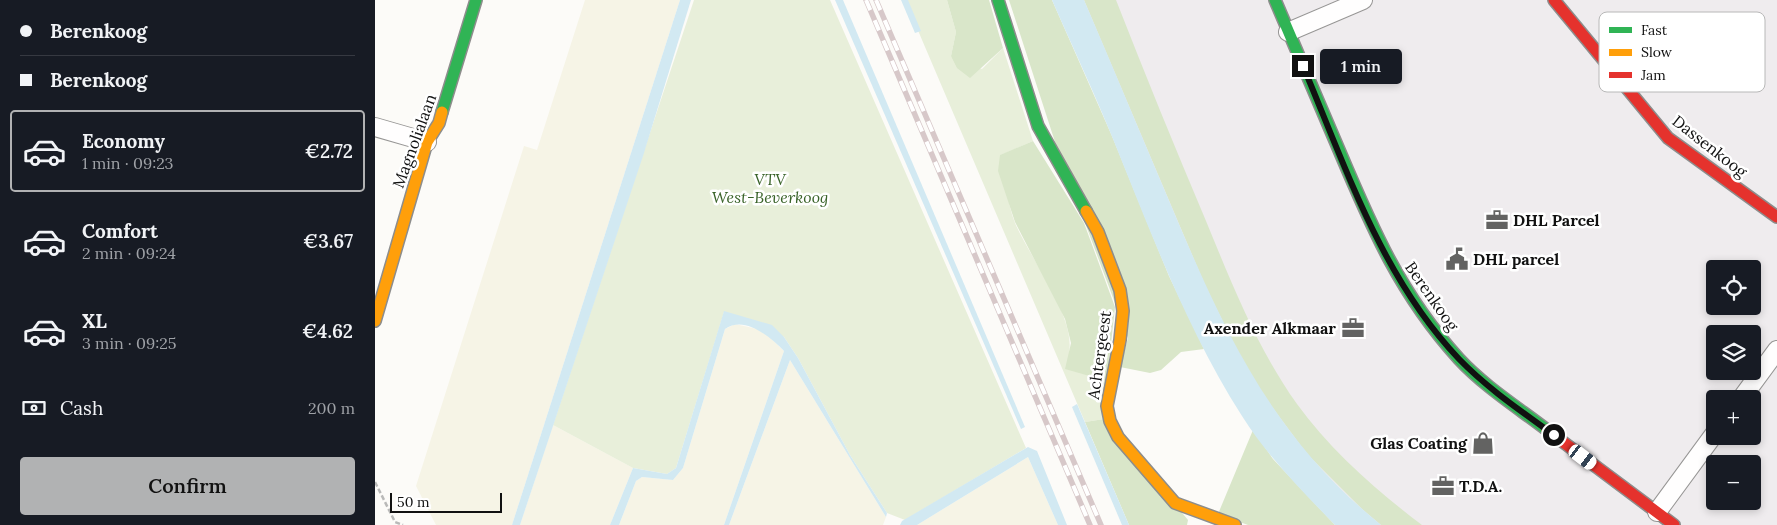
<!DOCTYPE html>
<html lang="en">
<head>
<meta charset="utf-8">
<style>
	:root { --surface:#171b24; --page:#242831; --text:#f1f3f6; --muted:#9ea1a6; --line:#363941; --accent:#b1b2b3 }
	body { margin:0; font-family:Lora,serif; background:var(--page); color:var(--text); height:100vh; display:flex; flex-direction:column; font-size:19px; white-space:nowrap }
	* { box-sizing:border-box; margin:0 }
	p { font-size:16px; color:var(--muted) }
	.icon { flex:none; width:28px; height:28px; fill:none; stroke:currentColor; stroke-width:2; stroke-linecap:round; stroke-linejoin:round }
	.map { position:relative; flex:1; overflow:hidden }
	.drawer { display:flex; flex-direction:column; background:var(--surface); width:375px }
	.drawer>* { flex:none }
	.banner { display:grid; align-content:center; height:110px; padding:0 20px; background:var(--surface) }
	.buttons { position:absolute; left:1331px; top:260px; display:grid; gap:10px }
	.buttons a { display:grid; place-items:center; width:55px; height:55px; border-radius:5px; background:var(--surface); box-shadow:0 2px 8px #0003; font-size:25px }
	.scale { position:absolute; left:15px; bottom:12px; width:112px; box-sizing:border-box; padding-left:5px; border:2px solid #111; border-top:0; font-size:14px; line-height:18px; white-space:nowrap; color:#111; -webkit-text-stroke:4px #fff; paint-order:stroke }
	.end { position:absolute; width:22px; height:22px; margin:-11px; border:6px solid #111; background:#fff; box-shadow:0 0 0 2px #fff }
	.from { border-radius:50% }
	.bubble { position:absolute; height:35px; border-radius:5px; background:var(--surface); box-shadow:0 2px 8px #0003; font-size:16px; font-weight:600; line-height:35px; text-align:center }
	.car { position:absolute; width:15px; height:30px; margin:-15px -8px; border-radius:6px; box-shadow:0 0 4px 1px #0007; background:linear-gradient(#fff 24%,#345 0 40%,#fff 0 76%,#345 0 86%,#fff 0) }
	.banner b { display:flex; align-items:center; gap:18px; height:48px; font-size:19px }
	.banner b+b { border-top:1px solid var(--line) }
	.banner i { width:12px; height:12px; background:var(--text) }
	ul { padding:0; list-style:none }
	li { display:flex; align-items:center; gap:15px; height:82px; margin:0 10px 8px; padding:0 10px; border:2px solid transparent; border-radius:5px }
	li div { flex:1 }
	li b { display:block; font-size:19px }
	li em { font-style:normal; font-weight:600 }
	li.selected { border-color:var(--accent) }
	li>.icon { width:45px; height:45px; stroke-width:1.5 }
	.pay { display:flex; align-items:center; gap:12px; height:55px; padding:0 20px; font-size:19px }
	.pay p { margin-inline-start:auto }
	.action { display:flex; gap:10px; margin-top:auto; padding:10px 20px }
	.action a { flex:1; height:58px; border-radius:5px; background:var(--accent); color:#111; font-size:20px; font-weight:600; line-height:58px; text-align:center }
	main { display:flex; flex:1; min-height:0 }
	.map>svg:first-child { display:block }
</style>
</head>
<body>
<main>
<section class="drawer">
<div class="banner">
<b><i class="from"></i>Berenkoog</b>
<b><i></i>Berenkoog</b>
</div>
<ul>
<li class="selected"><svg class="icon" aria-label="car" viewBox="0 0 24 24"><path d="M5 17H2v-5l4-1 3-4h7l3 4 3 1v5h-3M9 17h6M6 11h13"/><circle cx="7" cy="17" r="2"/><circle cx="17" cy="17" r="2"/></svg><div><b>Economy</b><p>1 min · 09:23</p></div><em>€2.72</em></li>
<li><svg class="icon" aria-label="car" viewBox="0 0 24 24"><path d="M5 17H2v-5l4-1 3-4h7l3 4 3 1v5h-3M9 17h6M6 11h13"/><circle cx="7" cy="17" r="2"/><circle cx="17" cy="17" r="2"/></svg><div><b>Comfort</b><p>2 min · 09:24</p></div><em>€3.67</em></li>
<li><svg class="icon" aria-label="car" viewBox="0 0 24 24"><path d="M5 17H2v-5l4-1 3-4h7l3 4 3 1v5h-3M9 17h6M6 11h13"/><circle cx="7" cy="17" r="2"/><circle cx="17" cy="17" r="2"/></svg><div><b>XL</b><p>3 min · 09:25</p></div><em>€4.62</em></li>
</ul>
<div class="pay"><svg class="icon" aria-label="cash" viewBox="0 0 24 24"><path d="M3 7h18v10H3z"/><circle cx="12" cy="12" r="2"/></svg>Cash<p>200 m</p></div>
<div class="action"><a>Confirm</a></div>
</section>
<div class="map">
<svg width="1402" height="525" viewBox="0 0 1402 525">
	<rect width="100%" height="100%" fill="#fcfbf8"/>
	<!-- industrial -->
	<path fill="#efecee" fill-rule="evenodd" d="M692 0H1402V525H985L862 381ZM1340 269H1378V306H1340ZM1340 334H1378V371H1340ZM1340 399H1378V436H1340ZM1340 464H1378V501H1340Z"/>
	<!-- farmland -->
	<g fill="#f6f4e6">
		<polygon points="210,0 305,0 137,525 61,525 41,486 149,146 162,150"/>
		<polygon points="360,324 387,330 409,351 349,525 244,525 261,481 267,477 298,480 308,468 350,329"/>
		<polygon points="415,360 511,517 508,525 354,525"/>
		<polygon points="178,425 258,468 235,525 145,525"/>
		<polygon points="653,457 683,525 542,525"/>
	</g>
	<!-- green -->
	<g fill="#e8efda">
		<polygon points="319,0 455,0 651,448 530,520 512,513 475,455 423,358 409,337 349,312 301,468 292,474 258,468 178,425"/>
		<path d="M530 0H572L581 32 576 56 607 69 628 48 658 141 626 155C630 177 632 203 640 223 655 258 701 317 694 353L732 381 729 419 710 422Z"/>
	</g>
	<!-- forest -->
	<g fill="#d9e6c9">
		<polygon points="572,0 614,0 628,48 595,78 582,68 576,56 581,32"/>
		<polygon points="634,0 677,0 737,136 794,276 829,349 806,352 786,370 775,373 745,367 753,338 681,145"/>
		<path d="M709 0H741C770 74 800 148 831 221 857 284 882 348 922 404 955 450 1002 491 1047 525H1006L987 509 932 454 886 392 868 363 829 283Z"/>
		<polygon points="658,141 709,223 740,307 732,381 690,369 696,343 690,319 640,222 623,171 625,155"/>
		<polygon points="729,419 813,520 812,525 754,525 710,422"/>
		<polygon points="878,430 898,459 960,525 873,525 843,514"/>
	</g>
	<!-- water -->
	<g fill="#d2e9f2">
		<polygon points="305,0 316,0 268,156 145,525 137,525"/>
		<polygon points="460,0 468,0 650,427 646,429"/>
		<polygon points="526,0 533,0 546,31 540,33"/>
		<path d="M677 0H709C737 65 764 130 792 196 847 326 893 433 1006 525H960C927 491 892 456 867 416 812 330 776 233 738 139 719 92 697 46 677 0Z"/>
		<path d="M349 311 397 325 409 337 423 358 475 455 512 513 511 517 415 360 354 525H349L409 351C395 337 370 315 350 329L308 468 298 480 267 477 261 481 244 525H235L258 468 292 474 301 468Z"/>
		<polygon points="702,404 754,525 747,525 697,407"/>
		<polygon points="653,447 662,451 692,525 683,525 653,457 542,525 525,525 527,521"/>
	</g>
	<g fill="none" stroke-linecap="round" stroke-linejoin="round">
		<defs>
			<g id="street">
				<polyline points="913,32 988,0"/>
				<polyline points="0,127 52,142"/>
				<polyline points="1366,399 1402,350"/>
				<polyline points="1282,512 1340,433"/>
			</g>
			<g id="fast">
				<polyline points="623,0 663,126 711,211"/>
				<path d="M900 0C921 50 943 100 964 150 997 228 1025 294 1084 359 1109 386 1142 407 1172 430"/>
				<polyline points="67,112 101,0"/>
			</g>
			<g id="slow">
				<polyline points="711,211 723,232 745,290 748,311 745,340 732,406 735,421 743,437 800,503 860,525"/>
				<polyline points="0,321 52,142 64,123 67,112"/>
			</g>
			<g id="jam">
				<polyline points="1179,0 1293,138 1402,217"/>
				<polyline points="1172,430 1299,525"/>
			</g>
		</defs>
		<!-- street casing -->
		<use href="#street" stroke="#979695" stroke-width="20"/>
		<!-- fast casing -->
		<use href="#fast" stroke="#8d8d8c" stroke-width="14"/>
		<!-- slow casing -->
		<use href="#slow" stroke="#8d8d8c" stroke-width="14"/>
		<!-- jam casing -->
		<use href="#jam" stroke="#8d8d8c" stroke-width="14"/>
		<!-- path -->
		<polyline stroke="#b9b9b8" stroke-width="2.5" stroke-dasharray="5 2.5" stroke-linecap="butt" points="0,482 20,522 28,525"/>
		<!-- street -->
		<use href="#street" stroke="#fffefe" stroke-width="18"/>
		<!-- fast -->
		<use href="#fast" stroke="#30b455" stroke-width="11"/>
		<!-- slow -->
		<use href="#slow" stroke="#ff9f0a" stroke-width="11"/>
		<!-- jam -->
		<use href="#jam" stroke="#e5322d" stroke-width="11"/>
		<defs>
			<g id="rail">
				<polyline points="491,0 715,525"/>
				<polyline points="501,0 726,525"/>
			</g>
		</defs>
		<!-- rail casing -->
		<use href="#rail" stroke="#d7c8c9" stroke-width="5.5"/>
		<!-- rail -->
		<use href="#rail" stroke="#fff" stroke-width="4" stroke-dasharray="11" stroke-linecap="butt"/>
	</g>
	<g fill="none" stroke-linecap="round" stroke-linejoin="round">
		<!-- route -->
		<path stroke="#111" stroke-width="6" d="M928 66C971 168 1007 278 1084 359 1112 388 1146 411 1179 435"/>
	</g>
	<!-- icons -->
	<defs>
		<symbol id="office-bare" viewBox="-9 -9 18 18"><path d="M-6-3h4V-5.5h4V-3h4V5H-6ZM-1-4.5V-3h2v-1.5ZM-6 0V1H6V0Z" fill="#636362" stroke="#fff" stroke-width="2.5" paint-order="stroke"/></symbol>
		<symbol id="civic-bare" viewBox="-9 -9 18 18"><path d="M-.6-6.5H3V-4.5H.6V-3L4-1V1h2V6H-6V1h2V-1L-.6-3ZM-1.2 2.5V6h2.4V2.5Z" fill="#636362" stroke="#fff" stroke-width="2.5" paint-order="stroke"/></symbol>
		<symbol id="shop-bare" viewBox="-9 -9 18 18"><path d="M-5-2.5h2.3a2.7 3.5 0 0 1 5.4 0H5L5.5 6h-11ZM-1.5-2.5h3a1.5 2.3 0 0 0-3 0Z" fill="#636362" stroke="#fff" stroke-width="2.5" paint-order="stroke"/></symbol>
	</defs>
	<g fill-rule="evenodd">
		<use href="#office-bare" x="1106" y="204" width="32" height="32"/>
		<use href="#civic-bare" x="1066" y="243" width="32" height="32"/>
		<use href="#office-bare" x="962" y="312" width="32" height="32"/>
		<use href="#shop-bare" x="1092" y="427" width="32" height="32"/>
		<use href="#office-bare" x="1052" y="470" width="32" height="32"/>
	</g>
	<g text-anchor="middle" stroke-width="5" stroke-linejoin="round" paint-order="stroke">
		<!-- street labels -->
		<g font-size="16" fill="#111" stroke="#fff">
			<text transform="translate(39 141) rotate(-70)" y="6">Magnolialaan</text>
			<text transform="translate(1335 146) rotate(38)" y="6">Dassenkoog</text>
			<text transform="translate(1057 296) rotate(55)" y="6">Berenkoog</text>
			<text transform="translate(724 355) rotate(-82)" y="6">Achtergeest</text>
		</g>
		<!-- park labels -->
		<g font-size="16" font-style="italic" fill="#386228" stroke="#fff">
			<text x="395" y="185">VTV<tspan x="395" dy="18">West-Beverkoog</tspan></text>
		</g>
		<!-- poi labels -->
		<g font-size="16" font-weight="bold" fill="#111" stroke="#fff" text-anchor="start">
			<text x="1138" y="226">DHL Parcel</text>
			<text x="1098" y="265">DHL parcel</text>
			<text x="961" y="334" text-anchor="end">Axender Alkmaar</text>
			<text x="1092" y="449" text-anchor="end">Glas Coating</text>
			<text x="1084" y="492">T.D.A.</text>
		</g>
	</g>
	<!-- legend -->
	<rect x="1224" y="12" width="166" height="80" rx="8" fill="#fff" stroke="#b8b8b8" stroke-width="1"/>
	<rect x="1234" y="27" width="23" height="6" fill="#30b455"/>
	<rect x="1234" y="49" width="23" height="7" fill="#ff9f0a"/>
	<rect x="1234" y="72" width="23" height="6" fill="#e5322d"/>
	<g font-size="14" fill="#111">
		<text x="1266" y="35">Fast</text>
		<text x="1266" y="57">Slow</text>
		<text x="1266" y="80">Jam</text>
	</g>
</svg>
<div class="buttons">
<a><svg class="icon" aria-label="locate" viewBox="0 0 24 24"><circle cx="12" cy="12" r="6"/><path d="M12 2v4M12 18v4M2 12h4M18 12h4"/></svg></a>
<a><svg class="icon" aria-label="layers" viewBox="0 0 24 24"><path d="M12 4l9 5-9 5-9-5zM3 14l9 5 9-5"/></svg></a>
<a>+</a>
<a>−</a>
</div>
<div class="scale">50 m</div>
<i class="end from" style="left:1179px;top:435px"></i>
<i class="end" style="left:928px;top:66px"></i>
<div class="bubble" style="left:945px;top:49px;width:82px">1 min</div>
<i class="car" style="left:1208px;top:457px;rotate:127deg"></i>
</div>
</main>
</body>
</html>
